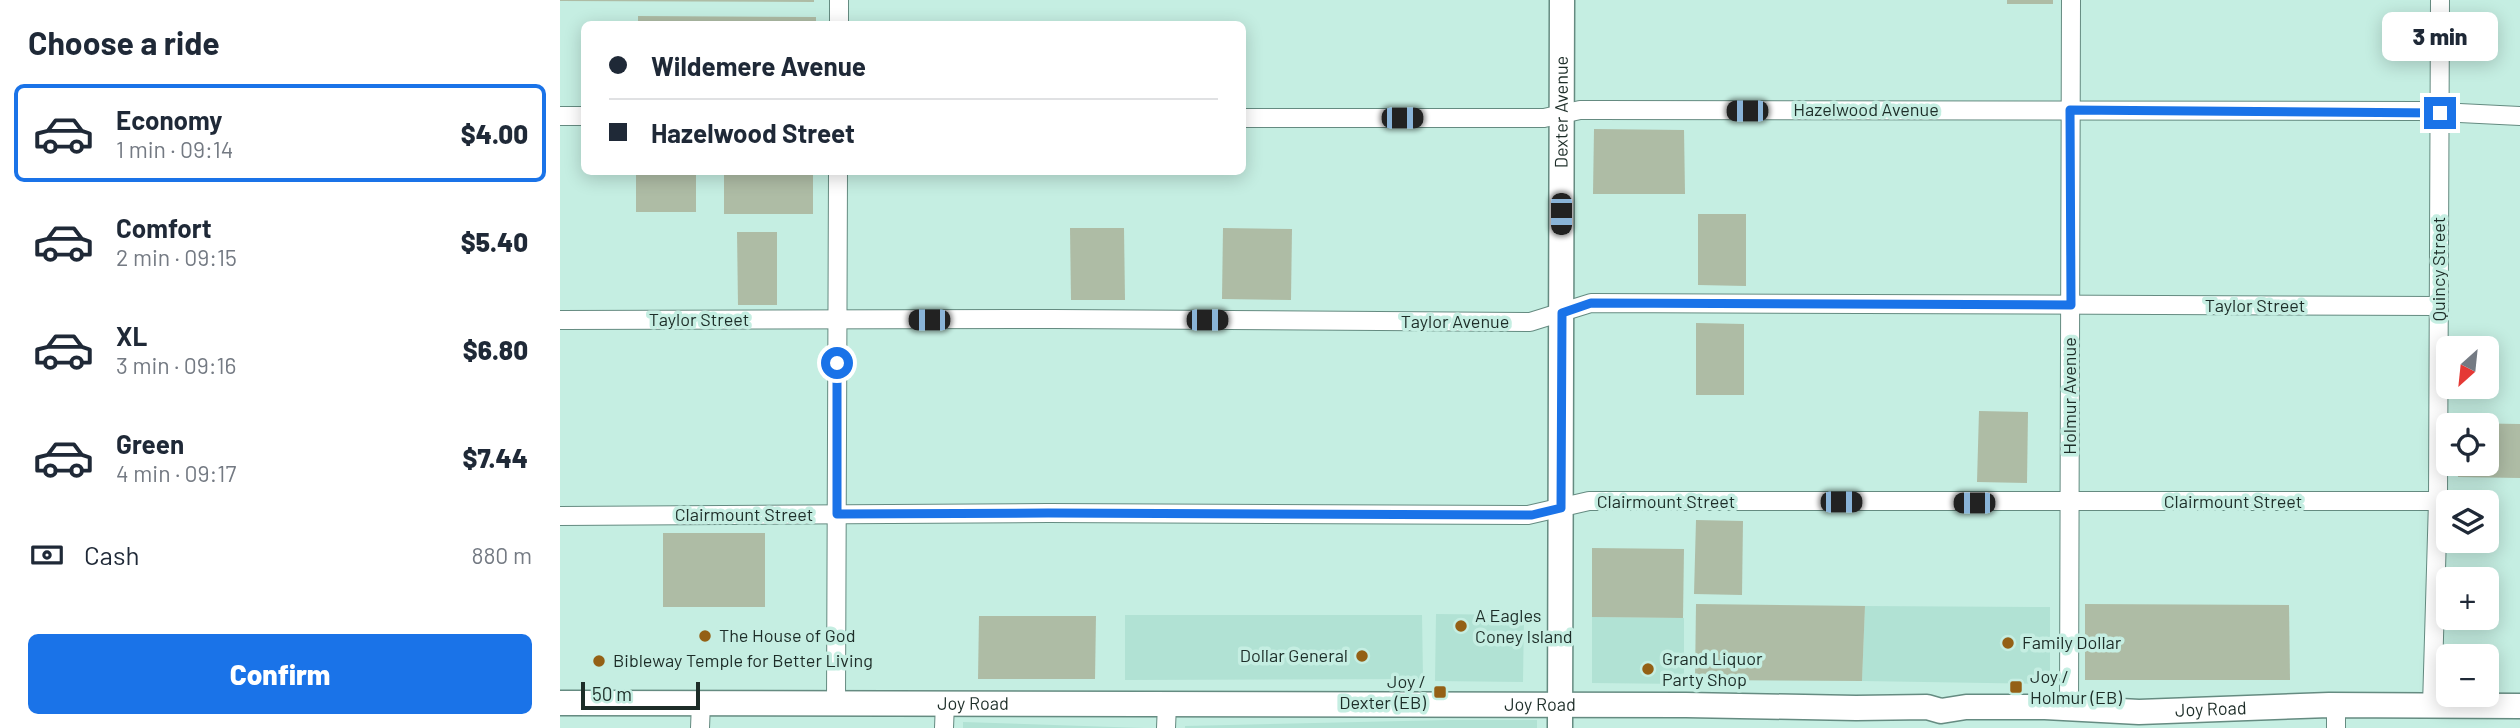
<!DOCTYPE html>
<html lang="en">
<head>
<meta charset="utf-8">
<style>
	:root { --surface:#fff; --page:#f2f2f3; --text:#1f2937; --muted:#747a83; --line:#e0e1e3; --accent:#1a73e8 }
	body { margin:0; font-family:Barlow,sans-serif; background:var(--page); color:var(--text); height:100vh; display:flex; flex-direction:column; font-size:26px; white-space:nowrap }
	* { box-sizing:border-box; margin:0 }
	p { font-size:23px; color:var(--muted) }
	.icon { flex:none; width:38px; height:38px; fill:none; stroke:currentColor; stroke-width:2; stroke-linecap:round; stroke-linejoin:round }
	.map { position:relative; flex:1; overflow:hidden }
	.drawer { display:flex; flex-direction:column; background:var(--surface); width:560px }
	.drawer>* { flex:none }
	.banner { position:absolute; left:21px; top:21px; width:665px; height:154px; border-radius:10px; box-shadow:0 4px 18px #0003; display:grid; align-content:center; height:154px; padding:0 28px; background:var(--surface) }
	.needle { width:46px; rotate:207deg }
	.buttons { position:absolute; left:1876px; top:336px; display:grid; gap:14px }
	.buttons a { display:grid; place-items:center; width:63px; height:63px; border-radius:10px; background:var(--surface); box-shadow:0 4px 18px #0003; font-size:35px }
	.scale { position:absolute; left:21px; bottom:18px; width:119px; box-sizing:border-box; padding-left:7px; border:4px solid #1d2d28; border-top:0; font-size:19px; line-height:24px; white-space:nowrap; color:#1d2d28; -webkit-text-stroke:5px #c5eee2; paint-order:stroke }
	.end { position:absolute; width:32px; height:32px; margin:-16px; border:9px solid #1a73e8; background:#fff; box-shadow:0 0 0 4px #fff }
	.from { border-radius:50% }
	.bubble { position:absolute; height:49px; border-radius:10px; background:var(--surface); box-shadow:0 4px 18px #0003; font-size:23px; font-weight:800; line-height:49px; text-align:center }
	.car { position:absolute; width:21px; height:42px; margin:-21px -10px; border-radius:9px; box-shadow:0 0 5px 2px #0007; background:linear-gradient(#222 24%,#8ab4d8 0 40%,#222 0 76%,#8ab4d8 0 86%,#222 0) }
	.banner b { display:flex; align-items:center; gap:24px; height:66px; font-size:26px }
	.banner b+b { border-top:2px solid var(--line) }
	.banner i { width:18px; height:18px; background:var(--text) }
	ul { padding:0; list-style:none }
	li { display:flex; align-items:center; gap:21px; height:98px; margin:0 14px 10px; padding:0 14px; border:4px solid transparent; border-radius:10px }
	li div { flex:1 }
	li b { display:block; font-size:26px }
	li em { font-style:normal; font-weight:800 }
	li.active { border-color:var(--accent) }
	li>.icon { width:63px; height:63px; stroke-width:1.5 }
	h2 { padding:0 28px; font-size:32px; line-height:84px }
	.pay { display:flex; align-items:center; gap:18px; height:77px; padding:0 28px; font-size:26px }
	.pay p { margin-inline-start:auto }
	.button { display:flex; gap:14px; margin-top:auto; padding:14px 28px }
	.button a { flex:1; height:80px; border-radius:10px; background:var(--accent); color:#fff; font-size:28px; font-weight:800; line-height:80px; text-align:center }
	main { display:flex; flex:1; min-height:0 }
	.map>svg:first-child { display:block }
</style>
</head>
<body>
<main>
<section class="drawer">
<h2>Choose a ride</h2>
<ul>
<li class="active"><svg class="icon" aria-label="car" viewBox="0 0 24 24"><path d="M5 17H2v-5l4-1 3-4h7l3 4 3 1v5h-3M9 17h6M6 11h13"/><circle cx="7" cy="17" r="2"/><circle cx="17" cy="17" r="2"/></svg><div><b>Economy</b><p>1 min · 09:14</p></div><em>$4.00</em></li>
<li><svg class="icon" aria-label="car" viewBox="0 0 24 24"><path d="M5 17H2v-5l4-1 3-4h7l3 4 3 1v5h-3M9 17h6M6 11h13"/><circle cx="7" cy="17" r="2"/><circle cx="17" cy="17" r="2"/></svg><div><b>Comfort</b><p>2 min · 09:15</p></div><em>$5.40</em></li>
<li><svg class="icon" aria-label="car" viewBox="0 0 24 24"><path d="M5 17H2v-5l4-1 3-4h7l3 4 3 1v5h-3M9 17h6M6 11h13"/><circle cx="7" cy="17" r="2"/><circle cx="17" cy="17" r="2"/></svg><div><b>XL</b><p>3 min · 09:16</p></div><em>$6.80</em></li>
<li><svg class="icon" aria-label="car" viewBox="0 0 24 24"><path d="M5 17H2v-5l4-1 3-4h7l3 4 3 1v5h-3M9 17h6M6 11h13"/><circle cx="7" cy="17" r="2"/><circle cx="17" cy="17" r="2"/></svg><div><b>Green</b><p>4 min · 09:17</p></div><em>$7.44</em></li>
</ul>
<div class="pay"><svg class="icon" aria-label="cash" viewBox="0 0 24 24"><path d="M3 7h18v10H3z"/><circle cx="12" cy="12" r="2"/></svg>Cash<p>880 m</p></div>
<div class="button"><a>Confirm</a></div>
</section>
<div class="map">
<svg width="1960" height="728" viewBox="0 0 1960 728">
	<rect width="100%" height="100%" fill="#c5eee2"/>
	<!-- built -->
	<g fill="#b1e2d4">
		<polygon points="1305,606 1490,607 1490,684 1302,681"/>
		<polygon points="876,614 964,615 963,682 875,681"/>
		<polygon points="565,615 862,615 863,679 565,680"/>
		<polygon points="1032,617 1124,618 1124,684 1032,683"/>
		<polygon points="888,720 977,720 977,728 625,728 625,726"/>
		<polygon points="403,722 584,728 403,728"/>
	</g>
	<!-- green -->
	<g fill="#aebca5">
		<polygon points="0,0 254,0 254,2 0,1"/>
		<rect x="1447" y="0" width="46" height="4"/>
		<polygon points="78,16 256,17 256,24 78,24"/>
		<polygon points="1034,129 1124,130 1125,194 1033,194"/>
		<rect x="76" y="172" width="60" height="40"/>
		<rect x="164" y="172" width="89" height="42"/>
		<polygon points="1138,214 1186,214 1186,286 1138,285"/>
		<polygon points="510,228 564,228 565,300 511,300"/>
		<polygon points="663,228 732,229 731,300 662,299"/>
		<polygon points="177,232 217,232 217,305 178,305"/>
		<polygon points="1136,323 1184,324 1184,395 1136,395"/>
		<polygon points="1419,411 1468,412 1467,483 1417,482"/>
		<polygon points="1898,423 1960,424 1960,478 1898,477 1898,464 1927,464 1927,425 1898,425"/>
		<polygon points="1136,520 1183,521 1182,595 1134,594"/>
		<rect x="103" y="533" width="102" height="74"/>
		<polygon points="1032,548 1124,549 1123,618 1032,617"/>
		<polygon points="1136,604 1305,606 1302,681 1135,680"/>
		<polygon points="1525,604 1729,605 1730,680 1525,680"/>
		<polygon points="419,616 536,616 535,679 418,679"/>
	</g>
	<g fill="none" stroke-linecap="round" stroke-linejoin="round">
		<defs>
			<g id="street">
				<polyline points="279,24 279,0"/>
				<polyline points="0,116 24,116"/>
				<polyline points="682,118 984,118 1020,110 1032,110 1859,111 1960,116"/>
				<polyline points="0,320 495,319 970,322 1031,303 1878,306"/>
				<polyline points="0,516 488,513 968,515 1029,501 1878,501"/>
				<polyline points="276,703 278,172"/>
				<polyline points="1872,706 1878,501 1880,0"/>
				<polyline points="1509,708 1511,0"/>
				<polyline points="140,728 141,703"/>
				<polyline points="384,728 385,703"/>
				<polyline points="606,728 607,704"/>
				<polyline points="1776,728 1776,705"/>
			</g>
			<g id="secondary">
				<path id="s1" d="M0 703 1126 705 1296 708 1367 707 1381 711 1406 707H1485L1579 712 1769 705 1960 706"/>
				<path id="s2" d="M1000 728 1002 0"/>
			</g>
		</defs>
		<!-- street casing -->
		<use href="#street" stroke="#658b81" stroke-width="20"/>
		<!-- secondary casing -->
		<use href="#secondary" stroke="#658b81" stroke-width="27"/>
		<!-- street -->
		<use href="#street" stroke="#fff" stroke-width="18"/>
		<!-- secondary -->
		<use href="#secondary" stroke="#fff" stroke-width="24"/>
	</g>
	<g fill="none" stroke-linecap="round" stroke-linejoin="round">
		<!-- route -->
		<polyline stroke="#1a73e8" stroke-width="9" points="277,363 277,514 488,513 972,515 1001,508 1002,313 1031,303 1511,305 1510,110 1880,113"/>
	</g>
	<!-- markers -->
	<g fill="#946015" stroke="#c5eee2" stroke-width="2.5">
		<circle cx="901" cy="626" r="7"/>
		<circle cx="145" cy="636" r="7"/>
		<circle cx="1448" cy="643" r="7"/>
		<circle cx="802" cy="656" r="7"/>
		<circle cx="39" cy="661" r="7"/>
		<circle cx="1088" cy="669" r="7"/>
		<rect x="1449" y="680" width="14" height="14" rx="3.5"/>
		<rect x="873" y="685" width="14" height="14" rx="3.5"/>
	</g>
	<g text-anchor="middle" stroke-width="7" stroke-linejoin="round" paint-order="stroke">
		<!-- street labels -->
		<g font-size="18" fill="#1d2d28" stroke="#c5eee2">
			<text x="1306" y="116">Hazelwood Avenue</text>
			<text dy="6" stroke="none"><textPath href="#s2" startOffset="616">Dexter Avenue</textPath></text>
			<text transform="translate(1879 269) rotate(-90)" y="6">Quincy Street</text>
			<text x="1695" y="312">Taylor Street</text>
			<text x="139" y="326">Taylor Street</text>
			<text x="895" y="328">Taylor Avenue</text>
			<text transform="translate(1510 396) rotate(-90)" y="6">Holmur Avenue</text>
			<text x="1106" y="508">Clairmount Street</text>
			<text x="1673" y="508">Clairmount Street</text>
			<text x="184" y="521">Clairmount Street</text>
			<text dy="6" stroke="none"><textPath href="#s1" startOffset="413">Joy Road</textPath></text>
			<text dy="6" stroke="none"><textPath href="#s1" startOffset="980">Joy Road</textPath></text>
			<text dy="6" stroke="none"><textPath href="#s1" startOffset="1652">Joy Road</textPath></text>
		</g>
		<!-- poi labels -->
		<g font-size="18" fill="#1d2d28" stroke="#c5eee2" text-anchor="start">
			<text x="915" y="622">A Eagles<tspan x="915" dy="21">Coney Island</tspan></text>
			<text x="159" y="642">The House of God</text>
			<text x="1462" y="649">Family Dollar</text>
			<text x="788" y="662" text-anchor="end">Dollar General</text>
			<text x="1102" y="665">Grand Liquor<tspan x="1102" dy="21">Party Shop</tspan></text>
			<text x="53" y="667">Bibleway Temple for Better Living</text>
			<text x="1470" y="683">Joy /<tspan x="1470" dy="21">Holmur (EB)</tspan></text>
			<text x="866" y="688" text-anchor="end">Joy /<tspan x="866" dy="21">Dexter (EB)</tspan></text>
		</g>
	</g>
</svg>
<div class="buttons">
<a><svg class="needle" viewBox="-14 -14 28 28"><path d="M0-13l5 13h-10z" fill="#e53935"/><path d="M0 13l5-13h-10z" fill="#747a83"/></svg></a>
<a><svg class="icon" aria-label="locate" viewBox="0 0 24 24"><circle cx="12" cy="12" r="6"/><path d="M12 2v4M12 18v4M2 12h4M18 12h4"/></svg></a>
<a><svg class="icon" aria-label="layers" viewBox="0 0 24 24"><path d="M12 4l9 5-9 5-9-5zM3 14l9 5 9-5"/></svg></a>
<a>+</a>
<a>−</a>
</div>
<div class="scale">50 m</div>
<i class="end from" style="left:277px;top:363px"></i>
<i class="end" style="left:1880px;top:113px"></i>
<div class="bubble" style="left:1822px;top:12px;width:116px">3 min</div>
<i class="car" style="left:1187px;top:111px;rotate:270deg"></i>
<i class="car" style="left:842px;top:118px;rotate:90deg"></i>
<i class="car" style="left:1001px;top:214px;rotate:180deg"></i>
<i class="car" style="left:369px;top:320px;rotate:270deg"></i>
<i class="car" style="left:647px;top:320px;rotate:90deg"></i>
<i class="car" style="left:1281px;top:502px;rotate:90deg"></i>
<i class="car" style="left:1414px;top:503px;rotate:270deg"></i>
<div class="banner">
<b><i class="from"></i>Wildemere Avenue</b>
<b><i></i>Hazelwood Street</b>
</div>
</div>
</main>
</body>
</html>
